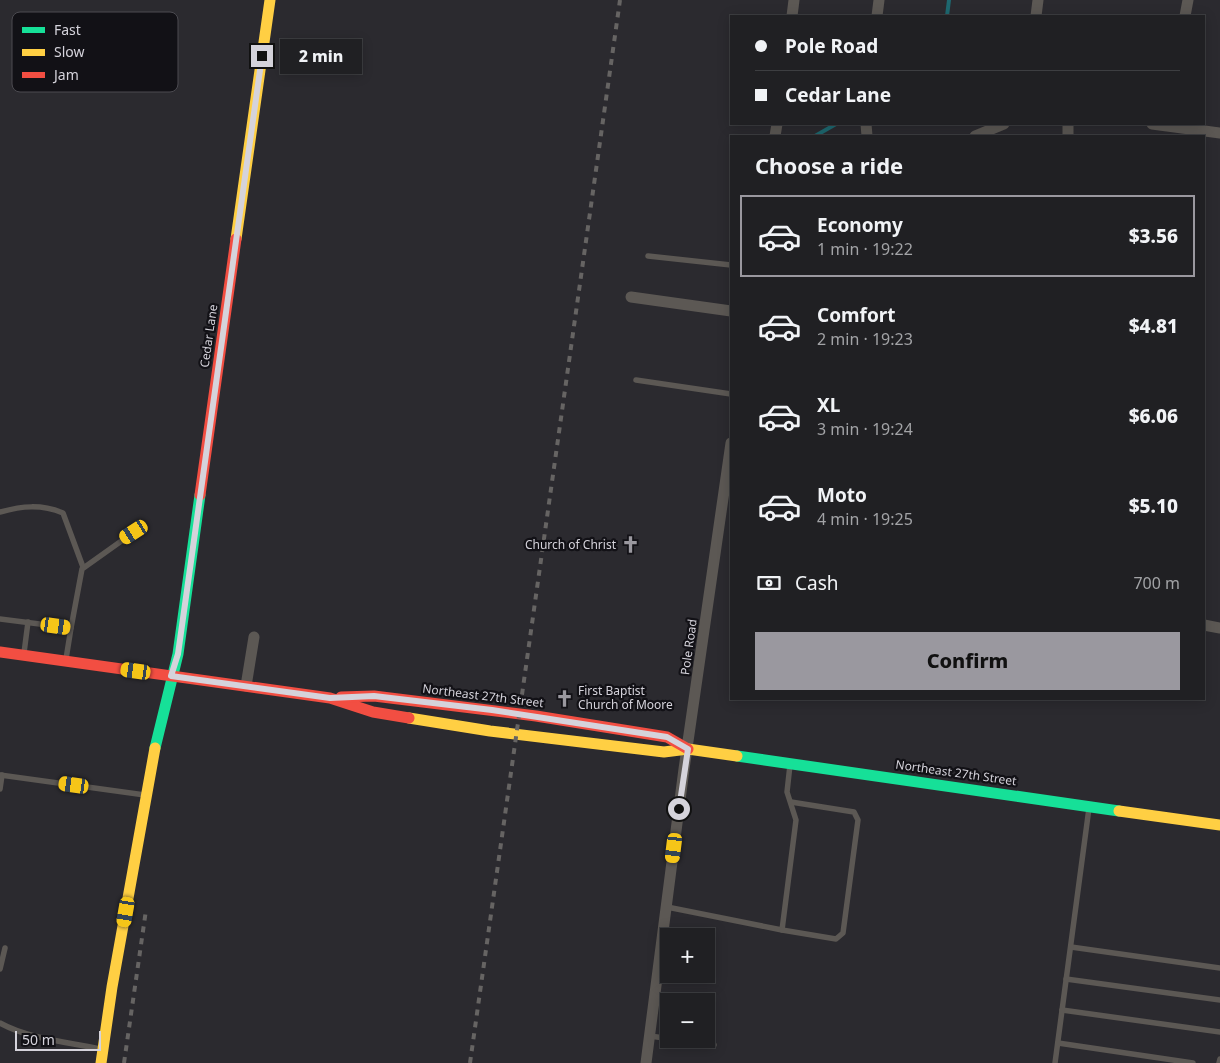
<!DOCTYPE html>
<html lang="en">
<head>
<meta charset="utf-8">
<style>
	:root { --surface:#202023; --page:#28282b; --text:#f1f3f6; --muted:#a2a3a6; --line:#3d3e41; --accent:#9a989f }
	body { margin:0; font-family:"Noto Sans",sans-serif; background:var(--page); color:var(--text); height:100vh; display:flex; flex-direction:column; font-size:19px; white-space:nowrap }
	* { box-sizing:border-box; margin:0 }
	p { font-size:16px; color:var(--muted) }
	.icon { flex:none; width:28px; height:28px; fill:none; stroke:currentColor; stroke-width:2; stroke-linecap:round; stroke-linejoin:round }
	.map { position:relative; flex:1; overflow:hidden }
	.details { position:absolute; left:730px; top:135px; width:475px; height:565px; display:flex; flex-direction:column; background:var(--surface); border-radius:0px; box-shadow:0 2px 12px #0003,0 0 0 1px var(--line) }
	.details>* { flex:none }
	.hud { position:absolute; left:730px; top:15px; width:475px; height:110px; border-radius:0px; box-shadow:0 2px 12px #0003,0 0 0 1px var(--line); display:grid; align-content:center; height:110px; padding:0 25px; background:var(--surface) }
	.fabs { position:absolute; left:660px; top:928px; display:grid; gap:10px }
	.fabs a { display:grid; place-items:center; width:55px; height:55px; border-radius:0px; background:var(--surface); box-shadow:0 2px 12px #0003,0 0 0 1px var(--line); font-size:25px }
	.scale { position:absolute; left:15px; bottom:12px; width:86px; box-sizing:border-box; padding-left:5px; border:2px solid #d5d3db; border-top:0; font-size:14px; line-height:18px; white-space:nowrap; color:#d5d3db; -webkit-text-stroke:4px #121116; paint-order:stroke }
	.end { position:absolute; width:22px; height:22px; margin:-11px; border:6px solid #d5d3db; background:#111; box-shadow:0 0 0 2px #111 }
	.from { border-radius:50% }
	.bubble { position:absolute; height:35px; border-radius:0px; background:var(--surface); box-shadow:0 2px 12px #0003,0 0 0 1px var(--line); font-size:16px; font-weight:800; line-height:35px; text-align:center }
	.car { position:absolute; width:15px; height:30px; margin:-15px -8px; border-radius:6px; box-shadow:0 0 4px 1px #0007; background:linear-gradient(#f5c518 24%,#345 0 40%,#f5c518 0 76%,#345 0 86%,#f5c518 0) }
	.hud b { display:flex; align-items:center; gap:18px; height:48px; font-size:19px }
	.hud b+b { border-top:1px solid var(--line) }
	.hud i { width:12px; height:12px; background:var(--text) }
	ul { padding:0; list-style:none }
	li { display:flex; align-items:center; gap:15px; height:82px; margin:0 10px 8px; padding:0 15px; border:2px solid transparent; border-radius:0px }
	li div { flex:1 }
	li b { display:block; font-size:19px }
	li em { font-style:normal; font-weight:800 }
	li.active { border-color:var(--accent) }
	li>.icon { width:45px; height:45px; stroke-width:1.5 }
	h2 { padding:0 25px; font-size:22px; line-height:60px }
	.pay { display:flex; align-items:center; gap:12px; height:55px; padding:0 25px; font-size:19px }
	.pay p { margin-inline-start:auto }
	.cta { display:flex; gap:10px; margin-top:auto; padding:10px 25px }
	.cta a { flex:1; height:58px; border-radius:0px; background:var(--accent); color:#111; font-size:20px; font-weight:800; line-height:58px; text-align:center }
	.map>svg:first-child { display:block }
</style>
</head>
<body>
<div class="map">
<svg width="1220" height="1063" viewBox="0 0 1220 1063">
	<rect width="100%" height="100%" fill="#2b2a2f"/>
	<g fill="none" stroke-linecap="round" stroke-linejoin="round">
		<!-- stream -->
		<g stroke="#1e6870" stroke-width="4">
			<polyline points="947,16 949,0"/>
			<polyline points="815,136 836,124"/>
		</g>
		<!-- lane -->
		<g stroke="#5c5854" stroke-width="5.5">
			<polyline points="648,256 731,265"/>
			<polyline points="636,380 731,394"/>
			<path d="M0 512C22 506 41 504 63 513L83 567"/>
			<polyline points="0,619 71,628 66,659"/>
			<polyline points="71,628 82,569 134,532"/>
			<polyline points="24,653 28,622"/>
			<polyline points="0,775 145,795"/>
			<polyline points="0,789 2,775"/>
			<polyline points="667,907 782,930 796,820 787,792 790,765"/>
			<polyline points="782,930 836,939 843,933 858,820 854,812 791,802"/>
			<polyline points="1071,947 1220,968"/>
			<polyline points="0,969 5,948"/>
			<polyline points="1066,979 1220,1000"/>
			<polyline points="1062,1010 1220,1032"/>
			<path d="M0 1023C29 1039 68 1042 100 1049"/>
			<polyline points="650,1036 714,1045"/>
			<polyline points="1058,1043 1193,1063"/>
			<polyline points="1055,1063 1089,808"/>
			<polyline points="1219,1063 1220,1059"/>
		</g>
		<!-- street -->
		<g stroke="#5c5854" stroke-width="11">
			<polyline points="792,16 794,0"/>
			<polyline points="877,16 879,0"/>
			<polyline points="1036,16 1038,0"/>
			<polyline points="1185,16 1188,0"/>
			<polyline points="866,124 867,136"/>
			<polyline points="1068,124 1068,136"/>
			<polyline points="1152,124 1220,133"/>
			<polyline points="775,136 777,124"/>
			<polyline points="975,136 1004,124"/>
			<polyline points="631,297 731,311"/>
			<polyline points="1204,625 1220,628"/>
			<polyline points="246,686 254,637"/>
			<polyline points="646,1063 684,769 731,443"/>
		</g>
		<!-- fast -->
		<g stroke="#16e098" stroke-width="11">
			<polyline points="155,748 178,654 200,495"/>
			<polyline points="737,756 1119,811"/>
		</g>
		<!-- slow -->
		<g stroke="#ffcf43" stroke-width="11">
			<polyline points="236,239 270,0"/>
			<polyline points="409,718 490,731 664,752 688,749 737,756"/>
			<polyline points="1119,811 1220,825"/>
			<polyline points="101,1063 112,987 155,748"/>
		</g>
		<!-- jam -->
		<g stroke="#f24e42" stroke-width="11">
			<polyline points="200,495 236,239"/>
			<polyline points="0,652 330,698 373,712 409,718"/>
			<polyline points="341,697 374,696 536,716 667,737 688,749"/>
		</g>
		<!-- rail -->
		<g stroke="#666463" stroke-width="4" stroke-dasharray="6 6" stroke-linecap="butt">
			<polyline points="124,1063 146,910"/>
			<polyline points="470,1063 620,0"/>
		</g>
	</g>
	<g fill="none" stroke-linecap="round" stroke-linejoin="round">
		<!-- route -->
		<polyline stroke="#d5d3db" stroke-width="6" points="262,56 178,654 171,676 330,698 374,696 492,710 667,737 688,749 679,809"/>
	</g>
	<!-- icons -->
	<defs>
		<symbol id="church-bare" viewBox="-9 -9 18 18"><path d="M-1.2-6h2.4v3.5h3.3v2.4h-3.3V6h-2.4V-.1h-3.3v-2.4h3.3Z" fill="#9a989f" stroke="#121116" stroke-width="2.5" paint-order="stroke"/></symbol>
	</defs>
	<g fill-rule="evenodd">
		<use href="#church-bare" x="618" y="532" width="25" height="25"/>
		<use href="#church-bare" x="552" y="686" width="25" height="25"/>
	</g>
	<g text-anchor="middle" stroke-width="4.5" stroke-linejoin="round" paint-order="stroke">
		<!-- street labels -->
		<g font-size="12" fill="#d5d3db" stroke="#121116">
			<text transform="translate(209 336) rotate(-82)" y="4">Cedar Lane</text>
			<text transform="translate(689 647) rotate(-82)" y="4">Pole Road</text>
			<text transform="translate(483 696) rotate(7)" y="4">Northeast 27th Street</text>
			<text transform="translate(956 773) rotate(8)" y="4">Northeast 27th Street</text>
		</g>
		<!-- poi labels -->
		<g font-size="12" fill="#d5d3db" stroke="#121116" text-anchor="end">
			<text x="616" y="549">Church of Christ</text>
			<text x="578" y="695" text-anchor="start">First Baptist<tspan x="578" dy="14">Church of Moore</tspan></text>
		</g>
	</g>
	<!-- legend -->
	<rect x="12" y="12" width="166" height="80" rx="8" fill="#121116" stroke="#4c4b51" stroke-width="1"/>
	<rect x="22" y="27" width="23" height="6" fill="#16e098"/>
	<rect x="22" y="49" width="23" height="7" fill="#ffcf43"/>
	<rect x="22" y="72" width="23" height="6" fill="#f24e42"/>
	<g font-size="14" fill="#d5d3db">
		<text x="54" y="35">Fast</text>
		<text x="54" y="57">Slow</text>
		<text x="54" y="80">Jam</text>
	</g>
</svg>
<div class="fabs">
<a>+</a>
<a>−</a>
</div>
<div class="scale">50 m</div>
<i class="end from" style="left:679px;top:809px"></i>
<i class="end" style="left:262px;top:56px"></i>
<div class="bubble" style="left:280px;top:39px;width:82px">2 min</div>
<i class="car" style="left:134px;top:532px;rotate:237deg"></i>
<i class="car" style="left:56px;top:626px;rotate:98deg"></i>
<i class="car" style="left:136px;top:671px;rotate:278deg"></i>
<i class="car" style="left:74px;top:785px;rotate:278deg"></i>
<i class="car" style="left:674px;top:848px;rotate:187deg"></i>
<i class="car" style="left:126px;top:912px;rotate:190deg"></i>
<div class="hud">
<b><i class="from"></i>Pole Road</b>
<b><i></i>Cedar Lane</b>
</div>
<section class="details">
<h2>Choose a ride</h2>
<ul>
<li class="active"><svg class="icon" aria-label="car" viewBox="0 0 24 24"><path d="M5 17H2v-5l4-1 3-4h7l3 4 3 1v5h-3M9 17h6M6 11h13"/><circle cx="7" cy="17" r="2"/><circle cx="17" cy="17" r="2"/></svg><div><b>Economy</b><p>1 min · 19:22</p></div><em>$3.56</em></li>
<li><svg class="icon" aria-label="car" viewBox="0 0 24 24"><path d="M5 17H2v-5l4-1 3-4h7l3 4 3 1v5h-3M9 17h6M6 11h13"/><circle cx="7" cy="17" r="2"/><circle cx="17" cy="17" r="2"/></svg><div><b>Comfort</b><p>2 min · 19:23</p></div><em>$4.81</em></li>
<li><svg class="icon" aria-label="car" viewBox="0 0 24 24"><path d="M5 17H2v-5l4-1 3-4h7l3 4 3 1v5h-3M9 17h6M6 11h13"/><circle cx="7" cy="17" r="2"/><circle cx="17" cy="17" r="2"/></svg><div><b>XL</b><p>3 min · 19:24</p></div><em>$6.06</em></li>
<li><svg class="icon" aria-label="car" viewBox="0 0 24 24"><path d="M5 17H2v-5l4-1 3-4h7l3 4 3 1v5h-3M9 17h6M6 11h13"/><circle cx="7" cy="17" r="2"/><circle cx="17" cy="17" r="2"/></svg><div><b>Moto</b><p>4 min · 19:25</p></div><em>$5.10</em></li>
</ul>
<div class="pay"><svg class="icon" aria-label="cash" viewBox="0 0 24 24"><path d="M3 7h18v10H3z"/><circle cx="12" cy="12" r="2"/></svg>Cash<p>700 m</p></div>
<div class="cta"><a>Confirm</a></div>
</section>
</div>
</body>
</html>
